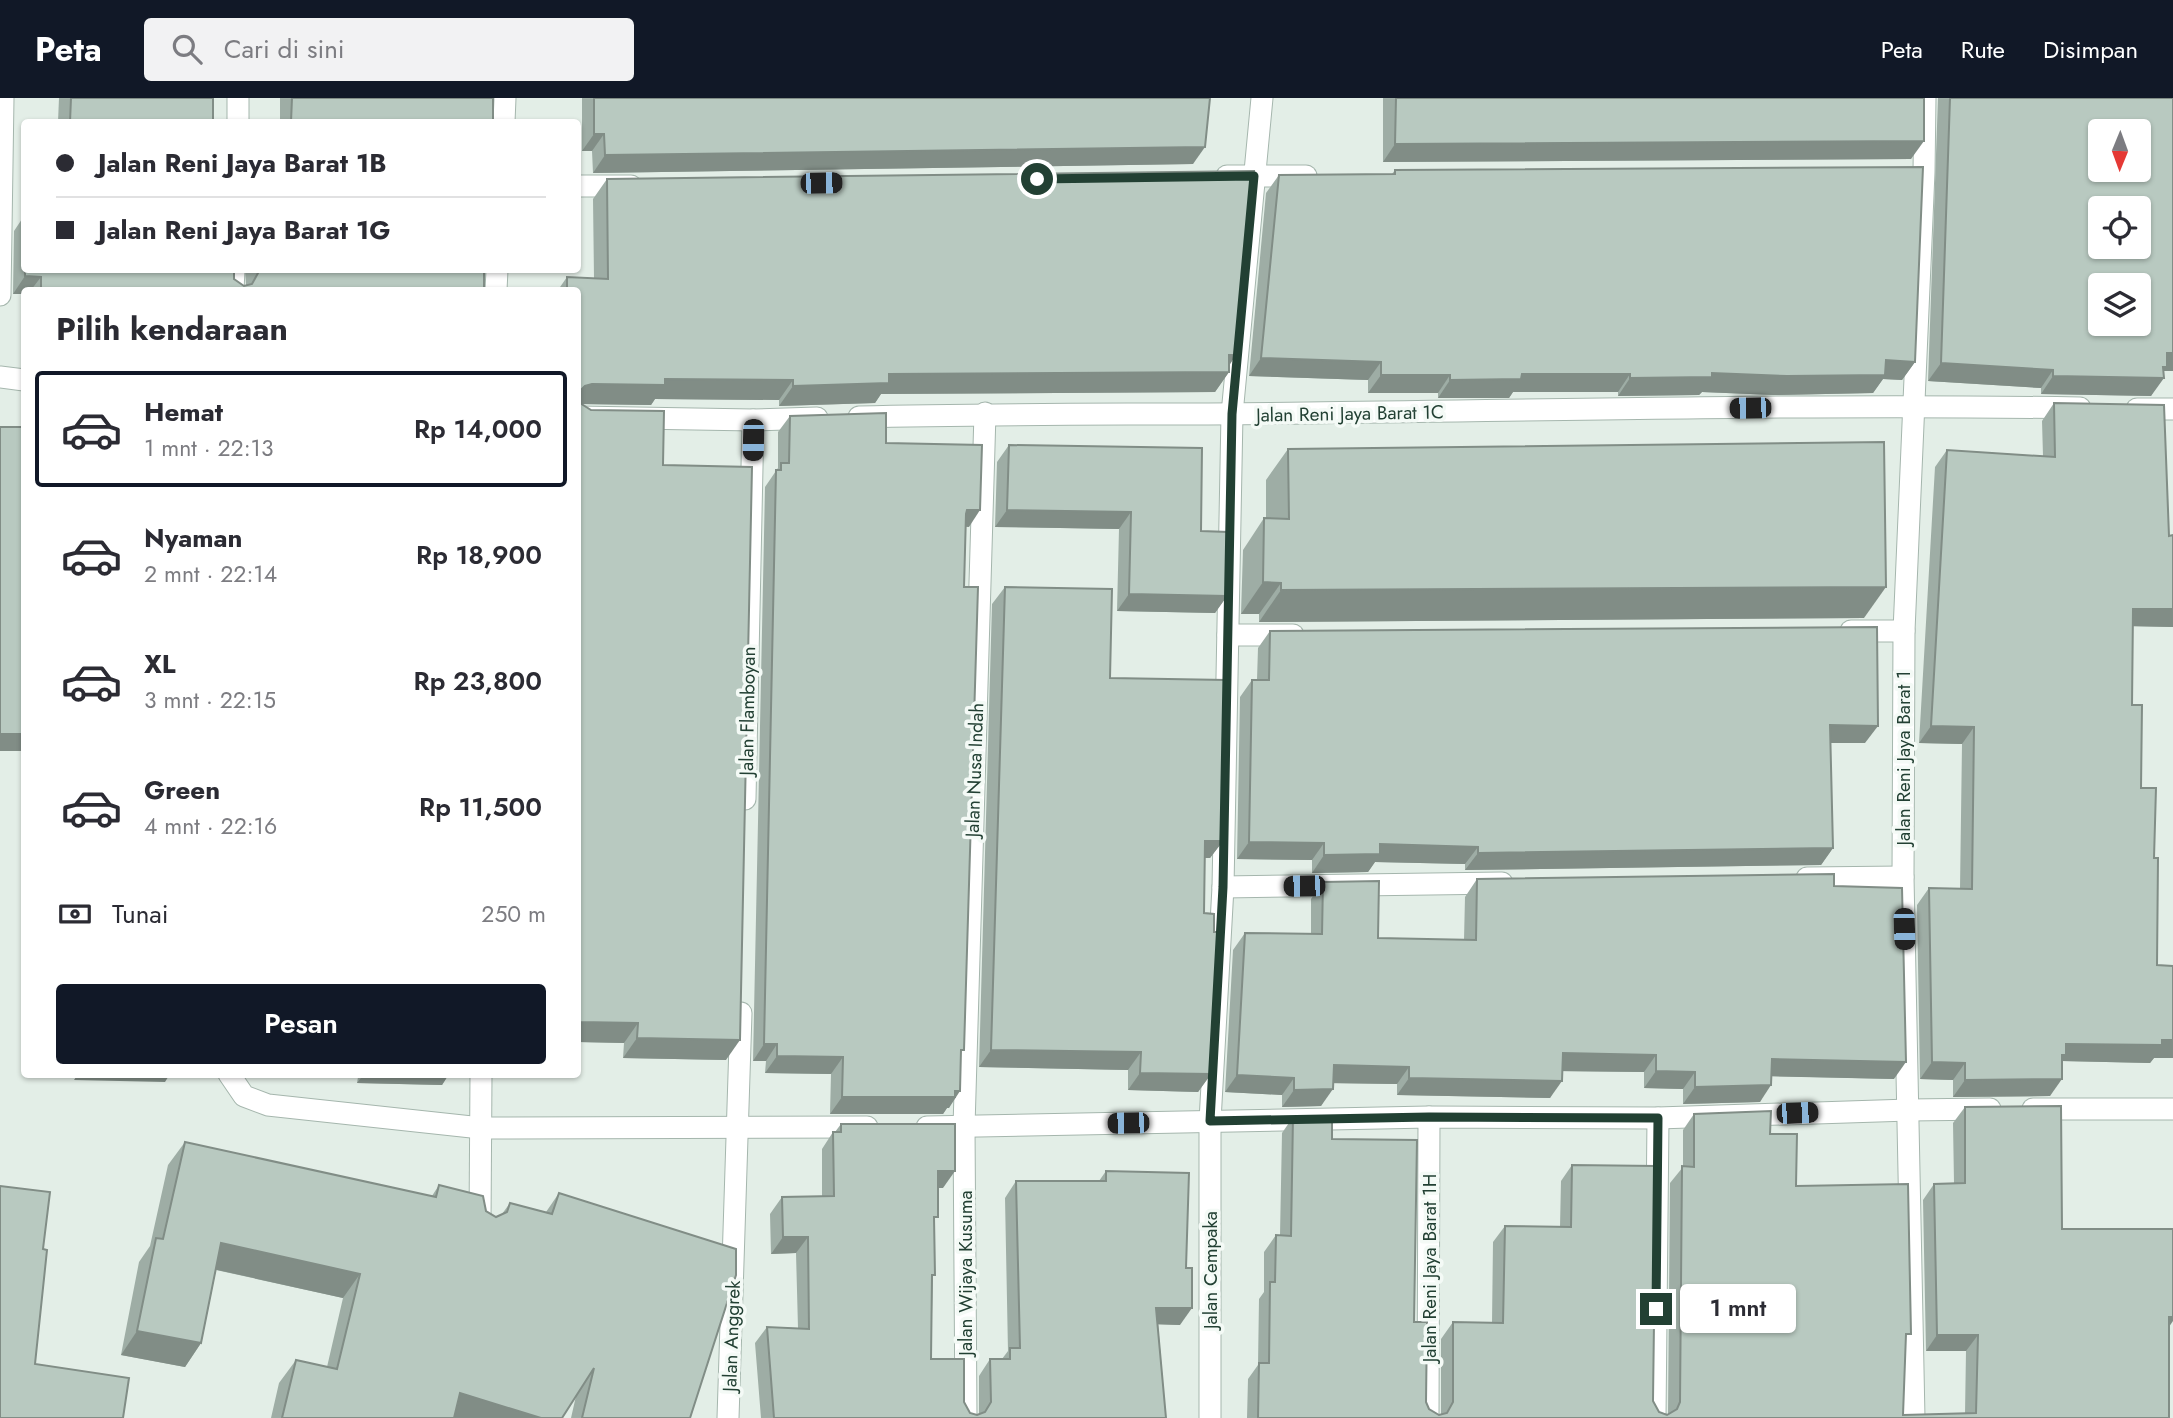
<!DOCTYPE html>
<html lang="id">
<head>
<meta charset="utf-8">
<style>
	:root { --surface:#fff; --page:#f2f2f3; --text:#2b2b33; --muted:#7c7c81; --line:#e1e1e2; --accent:#111827 }
	body { margin:0; font-family:Jost,sans-serif; background:var(--page); color:var(--text); height:100vh; display:flex; flex-direction:column; font-size:26px; white-space:nowrap }
	* { box-sizing:border-box; margin:0 }
	p { font-size:23px; color:var(--muted) }
	.icon { flex:none; width:38px; height:38px; fill:none; stroke:currentColor; stroke-width:2; stroke-linecap:round; stroke-linejoin:round }
	.map { position:relative; flex:1; overflow:hidden }
	.side { position:absolute; left:21px; top:189px; width:560px; height:791px; display:flex; flex-direction:column; background:var(--surface); border-radius:7px; box-shadow:0 2px 5px #0004 }
	.side>* { flex:none }
	.hud { position:absolute; left:21px; top:21px; width:560px; height:154px; border-radius:7px; box-shadow:0 2px 5px #0004; display:grid; align-content:center; height:154px; padding:0 35px; background:var(--surface) }
	.needle { width:46px; rotate:181deg }
	.controls { position:absolute; left:2088px; top:21px; display:grid; gap:14px }
	.controls a { display:grid; place-items:center; width:63px; height:63px; border-radius:7px; background:var(--surface); box-shadow:0 2px 5px #0004; font-size:35px }
	.end { position:absolute; width:32px; height:32px; margin:-16px; border:9px solid #224033; background:#fff; box-shadow:0 0 0 4px #fff }
	.from { border-radius:50% }
	.bubble { position:absolute; height:49px; border-radius:7px; background:var(--surface); box-shadow:0 2px 5px #0004; font-size:23px; font-weight:600; line-height:49px; text-align:center }
	.car { position:absolute; width:21px; height:42px; margin:-21px -10px; border-radius:9px; box-shadow:0 0 5px 2px #0007; background:linear-gradient(#222 24%,#8ab4d8 0 40%,#222 0 76%,#8ab4d8 0 86%,#222 0) }
	.hud b { display:flex; align-items:center; gap:24px; height:66px; font-size:26px }
	.hud b+b { border-top:2px solid var(--line) }
	.hud i { width:18px; height:18px; background:var(--text) }
	ul { padding:0; list-style:none }
	li { display:flex; align-items:center; gap:21px; height:116px; margin:0 14px 10px; padding:0 21px; border:4px solid transparent; border-radius:7px }
	li div { flex:1 }
	li b { display:block; font-size:26px }
	li em { font-style:normal; font-weight:600 }
	li.selected { border-color:var(--accent) }
	li>.icon { width:63px; height:63px; stroke-width:1.5 }
	h2 { padding:0 35px; font-size:32px; line-height:84px }
	.pay { display:flex; align-items:center; gap:18px; height:77px; padding:0 35px; font-size:26px }
	.pay p { margin-inline-start:auto }
	.button { display:flex; gap:14px; margin-top:auto; padding:14px 35px }
	.button a { flex:1; height:80px; border-radius:7px; background:var(--accent); color:#fff; font-size:28px; font-weight:600; line-height:80px; text-align:center }
	header { display:flex; align-items:center; gap:42px; box-sizing:border-box; height:98px; padding:0 35px; background:var(--accent); color:#fff }
	header strong { font-size:33px }
	nav { display:flex; gap:38px; margin-inline-start:auto; font-size:24px }
	.search { width:490px; height:63px; background:var(--page); display:flex; align-items:center; gap:18px; box-sizing:border-box; padding:0 24px; border-radius:7px; color:var(--muted); font-size:26px }
	.map>svg:first-child { display:block }
</style>
</head>
<body>
<header>
<strong>Peta</strong>
<div class="search"><svg class="icon" aria-label="search" viewBox="0 0 24 24"><circle cx="10" cy="10" r="6"/><path d="M15 15l6 6"/></svg>Cari di sini</div>
<nav><a>Peta</a><a>Rute</a><a>Disimpan</a></nav>
</header>
<div class="map">
<svg width="2173" height="1320" viewBox="0 0 2173 1320">
	<rect width="100%" height="100%" fill="#e3eee7"/>
	<g fill="none" stroke-linecap="round" stroke-linejoin="round">
		<defs>
			<g id="minor">
				<polyline points="238,24 238,0"/>
				<polyline points="504,24 505,0"/>
				<polyline points="1227,78 1306,78"/>
				<polyline points="578,88 631,88"/>
				<polyline points="233,192 234,172"/>
				<polyline points="496,192 497,172"/>
				<polyline points="0,197 3,0"/>
				<polyline points="0,279 24,282"/>
				<polyline points="2137,311 2173,311"/>
				<polyline points="578,319 753,322 817,320"/>
				<path d="M859 319C1009 315 1158 317 1307 315 1565 312 1822 306 2080 310"/>
				<polyline points="1851,533 1904,533"/>
				<polyline points="1228,537 1293,537"/>
				<polyline points="745,701 753,322"/>
				<polyline points="1807,780 1903,779"/>
				<polyline points="1223,789 1502,785"/>
				<polyline points="229,976 244,998 268,1007 481,1030 867,1029"/>
				<polyline points="2033,1011 2173,1011"/>
				<polyline points="927,1029 1429,1019 1658,1020 1909,1012 1990,1011"/>
				<polyline points="480,1125 481,976"/>
				<polyline points="728,1320 741,915"/>
				<polyline points="966,1320 964,1029 985,315"/>
				<polyline points="1210,1320 1210,1023 1223,789 1232,316 1262,0"/>
				<polyline points="1428,1320 1429,1019"/>
				<polyline points="1655,1320 1658,1020"/>
				<polyline points="1914,1320 1903,779 1904,533 1924,74 1925,0"/>
			</g>
		</defs>
		<!-- minor casing -->
		<use href="#minor" stroke="#a5b6ad" stroke-width="23"/>
		<!-- minor -->
		<use href="#minor" stroke="#fff" stroke-width="21"/>
	</g>
	<!-- wall -->
	<g fill="#9eada5">
		<polygon points="59,0 213,0 213,24 58,24"/>
		<rect x="280" y="0" width="213" height="24"/>
		<polygon points="582,0 1210,0 1193,66 593,75 592,53 582,53"/>
		<polygon points="1383,0 1924,0 1911,61 1383,64"/>
		<polygon points="1938,0 2173,0 2173,273 2164,273 2151,298 2041,296 2041,290 1928,283"/>
		<polygon points="1395,72 1915,264 1902,282 1883,281 1873,295 1774,297 1702,294 1699,297 1618,298 1618,294 1513,294 1509,300 1438,300 1438,295 1368,295 1368,282 1249,278 1266,95 1279,77 1392,76"/>
		<polygon points="607,81 1229,267 1229,274 1215,294 881,296 875,305 779,308 779,302 655,301 651,307 582,306 663,367 726,962 623,960 624,945 578,944 578,192 558,192 567,179 594,180 593,101"/>
		<polygon points="24,118 24,172 233,172 234,181 244,188 246,187 245,172 484,172 484,192 24,192 24,196 13,196 14,133"/>
		<polygon points="2054,305 2169,438 2173,437 2173,529 2133,528 2132,607 2141,690 2154,760 2154,960 2150,965 2062,963 2050,998 1953,999 1953,982 1920,981 1917,807 1929,790 1960,791 1962,646 1919,645 1935,369 1947,352 2043,358 2042,323"/>
		<polygon points="790,318 886,345 969,429 965,428 964,489 961,957 949,1010 947,1010 943,1016 830,1016 831,976 765,975 766,963 753,963 765,389 778,370 778,334"/>
		<polygon points="1009,347 1201,433 1227,498 1215,515 1117,513 1119,431 995,429 997,364"/>
		<polygon points="1288,351 1864,520 1259,524 1259,516 1241,516 1243,452 1264,420 1266,421 1266,382"/>
		<polygon points="1005,489 1110,580 1223,743 1210,760 1205,760 1204,815 1211,976 1198,994 1128,992 1128,972 979,969 992,506"/>
		<polygon points="1270,533 1865,645 1830,645 1833,750 1821,767 1465,772 1465,766 1375,764 1368,774 1312,775 1312,762 1237,761 1240,599 1252,582 1257,582 1258,550"/>
		<polygon points="1477,781 1834,788 1894,981 1772,978 1760,1004 1683,1006 1683,991 1644,990 1644,974 1562,973 1550,1000 1397,997 1397,986 1333,985 1321,1008 1282,1009 1282,997 1225,994 1233,852 1245,835 1311,836 1311,801 1323,784 1378,840 1464,842 1465,799"/>
		<polygon points="255,976 449,976 442,987 357,985 358,979 255,980"/>
		<polygon points="1965,1009 2062,1131 2169,1229 2169,1320 1247,1320 1248,1281 1258,1267 1259,1201 1264,1194 1264,1154 1276,1137 1280,1137 1282,1035 1293,1019 1332,1041 1414,1224 1426,1304 1429,1311 1439,1317 1441,1316 1441,1241 1453,1224 1492,1225 1493,1144 1505,1128 1560,1129 1561,1083 1572,1067 1653,1303 1659,1314 1668,1316 1670,1085 1683,1069 1683,1032 1694,1016 1770,1036 1796,1088 1906,1244 1903,1317 1965,1316 1966,1253 1926,1253 1923,1102 1934,1086 1954,1085 1953,1025"/>
		<polygon points="841,1026 943,1090 938,1090 934,1125 931,1261 964,1304 970,1315 977,1317 979,1316 979,1278 990,1261 1002,1261 1008,1253 1005,1100 1016,1083 1099,1083 1106,1073 1180,1227 1158,1226 1166,1320 761,1320 755,1245 767,1229 798,1230 796,1155 771,1156 770,1116 782,1099 822,1098 822,1051 833,1034 835,1034"/>
		<polygon points="185,1044 432,1098 439,1087 496,1119 502,1116 510,1105 546,1114 559,1095 690,1320 571,1320 576,1298 562,1320 271,1320 279,1285 296,1262 327,1269 343,1200 216,1172 201,1245 185,1269 121,1257 139,1164 150,1148 168,1067"/>
	</g>
	<!-- shaded-wall -->
	<g fill="#818d86">
		<polygon points="594,36 604,36 592,53 582,53"/>
		<polygon points="1924,43 1911,61 1383,64 1395,46"/>
		<polygon points="1205,49 1193,66 593,75 605,57"/>
		<polygon points="25,178 41,179 31,192 24,192 24,196 13,196"/>
		<polygon points="2167,255 2173,255 2173,273 2164,273 2159,280 2164,280 2151,298 2041,296 2053,278"/>
		<polygon points="1229,257 1236,257 1225,274 1229,274 1215,294 881,296 875,305 779,308 793,288 889,276"/>
		<polygon points="1261,260 1381,264 1368,282 1249,278"/>
		<polygon points="1886,262 1915,264 1902,282 1883,281 1873,295 1774,297 1702,294 1699,297 1618,298 1630,280 1712,275"/>
		<polygon points="1941,265 2053,272 2041,290 1928,283"/>
		<polygon points="1522,276 1630,276 1618,294 1513,294 1509,300 1438,300 1450,282"/>
		<polygon points="1381,277 1450,277 1438,295 1368,295"/>
		<polygon points="665,281 793,282 779,302 655,301 651,307 578,306 578,297 585,288 592,286"/>
		<polygon points="967,412 980,412 969,429 956,428"/>
		<polygon points="1007,412 1131,414 1119,431 995,429"/>
		<polygon points="1263,484 1281,485 1259,516 1241,516"/>
		<polygon points="1886,489 1864,520 1259,524 1281,492"/>
		<polygon points="1129,496 1227,498 1215,515 1117,513"/>
		<polygon points="2133,511 2173,511 2173,529 2121,528"/>
		<polygon points="1830,627 1878,628 1865,645 1818,645"/>
		<polygon points="1931,628 1974,629 1962,646 1919,645"/>
		<rect x="0" y="636" width="24" height="17"/>
		<polygon points="1205,743 1223,743 1210,760 1193,760"/>
		<polygon points="1249,744 1324,745 1312,762 1237,761"/>
		<polygon points="1380,746 1478,749 1465,766 1375,764 1368,774 1312,775 1324,757"/>
		<polygon points="1833,750 1821,767 1465,772 1478,755"/>
		<polygon points="578,924 638,925 624,945 578,944"/>
		<polygon points="637,940 740,942 726,962 623,960"/>
		<polygon points="2173,942 2173,960 2154,960 2150,965 2062,963 2054,974 2066,946"/>
		<polygon points="764,946 777,946 766,963 753,963"/>
		<polygon points="991,952 1141,954 1128,972 979,969"/>
		<polygon points="1563,955 1656,957 1644,974 1551,973"/>
		<polygon points="777,958 843,959 831,976 765,975"/>
		<polygon points="1772,961 1906,964 1894,981 1760,978"/>
		<polygon points="1932,964 1965,965 1953,982 1920,981"/>
		<polygon points="1334,967 1409,969 1397,986 1322,985"/>
		<polygon points="1656,973 1695,974 1683,991 1644,990"/>
		<polygon points="1140,975 1211,976 1198,994 1128,992"/>
		<polygon points="78,976 170,976 165,984 74,982"/>
		<polygon points="257,976 360,976 358,979 255,980"/>
		<polygon points="364,976 449,976 442,987 357,985"/>
		<polygon points="1237,977 1294,980 1282,997 1225,994"/>
		<polygon points="1409,980 1562,983 1550,1000 1397,997"/>
		<polygon points="2062,981 2050,998 1953,999 1965,982"/>
		<polygon points="1771,987 1760,1004 1683,1006 1695,989"/>
		<polygon points="1333,991 1321,1008 1282,1009 1294,992"/>
		<polygon points="960,993 949,1010 947,1010 943,1016 830,1016 842,999"/>
		<polygon points="938,1073 955,1073 943,1090 926,1090"/>
		<polygon points="783,1139 808,1139 796,1155 771,1156"/>
		<polygon points="221,1145 360,1176 343,1200 204,1169"/>
		<polygon points="1156,1210 1192,1210 1180,1227 1145,1226"/>
		<polygon points="2169,1219 2173,1219 2173,1223 2164,1236"/>
		<polygon points="137,1233 201,1245 185,1269 121,1257"/>
		<polygon points="1937,1237 1978,1237 1966,1253 1926,1253"/>
		<polygon points="460,1295 541,1320 449,1320"/>
	</g>
	<!-- building -->
	<g fill="#b8c9c0" stroke="#818d86" stroke-width="2" fill-rule="evenodd">
		<polygon points="71,0 213,0 213,24 70,24"/>
		<polygon points="292,0 493,0 493,24 291,24"/>
		<polygon points="594,0 1210,0 1205,49 605,57 604,36 594,36"/>
		<polygon points="1396,0 1924,0 1924,43 1395,46"/>
		<path d="M1950 0H2173V255H2167V269H2163L2164 280 2053 278V272L1941 265ZM2100 33H2138V72H2100ZM2100 110H2138V149H2100ZM2100 187H2138V226H2100Z"/>
		<polygon points="1923,69 1915,264 1886,262 1885,277 1787,278 1712,275 1712,279 1630,280 1630,276 1522,276 1521,281 1450,282 1450,277 1381,277 1381,264 1261,260 1279,77 1395,76 1395,72"/>
		<polygon points="1254,73 1236,257 1229,257 1229,274 889,276 889,285 793,288 793,282 665,281 665,287 592,286 585,288 580,293 580,305 591,312 664,313 663,367 752,369 740,942 637,940 638,925 578,924 578,192 567,192 567,179 608,181 607,81"/>
		<polygon points="25,172 234,172 234,181 244,188 252,186 258,175 258,172 484,172 484,192 41,192 41,179 25,178"/>
		<polygon points="2054,305 2164,307 2169,438 2173,437 2173,511 2133,511 2132,607 2142,607 2141,690 2156,690 2154,760 2158,760 2157,867 2173,868 2173,942 2162,942 2162,947 2066,946 2066,957 2062,957 2062,981 1965,982 1965,965 1932,964 1929,790 1972,791 1974,629 1931,628 1947,352 2055,359"/>
		<polygon points="886,315 886,345 982,347 980,412 967,412 966,416 964,489 978,489 964,952 961,952 960,993 955,993 955,999 842,999 843,959 777,958 777,946 764,946 776,372 781,372 781,365 789,365 790,318"/>
		<rect x="0" y="329" width="24" height="307"/>
		<polygon points="1884,344 1886,489 1281,492 1281,485 1263,484 1264,420 1289,421 1288,351"/>
		<polygon points="1009,347 1202,350 1201,433 1228,434 1227,498 1129,496 1131,414 1007,412"/>
		<polygon points="1005,489 1112,491 1110,580 1226,582 1223,743 1205,743 1204,815 1214,816 1214,834 1219,834 1211,976 1140,975 1141,954 991,952"/>
		<polygon points="1877,529 1878,628 1830,627 1833,750 1478,755 1478,749 1380,746 1380,756 1324,757 1324,745 1249,744 1252,582 1269,582 1270,533"/>
		<polygon points="1834,776 1834,788 1902,790 1906,964 1772,961 1771,987 1695,989 1695,974 1656,973 1656,957 1563,955 1562,983 1409,980 1409,969 1334,967 1333,991 1294,992 1294,980 1237,977 1245,835 1322,836 1323,784 1379,783 1378,840 1476,842 1477,781"/>
		<polygon points="2061,1008 2062,1131 2173,1131 2173,1219 2169,1219 2169,1320 1258,1320 1259,1265 1269,1265 1270,1184 1275,1184 1276,1137 1291,1138 1293,1019 1332,1018 1332,1041 1417,1042 1414,1224 1427,1224 1426,1304 1429,1311 1439,1317 1447,1315 1453,1304 1453,1224 1503,1225 1505,1128 1571,1129 1572,1067 1656,1068 1653,1303 1659,1314 1667,1317 1677,1311 1680,1304 1682,1068 1694,1069 1694,1016 1771,1013 1770,1036 1797,1036 1796,1088 1908,1086 1911,1236 1906,1236 1903,1317 1976,1315 1978,1237 1937,1237 1934,1086 1965,1085 1965,1009"/>
		<polygon points="841,1026 955,1026 955,1073 938,1073 938,1119 934,1119 935,1177 932,1177 931,1261 964,1261 964,1304 970,1315 977,1317 985,1314 991,1304 990,1261 1010,1261 1010,1250 1020,1250 1016,1083 1106,1083 1106,1073 1189,1075 1186,1170 1192,1170 1192,1210 1156,1210 1166,1320 774,1320 767,1229 809,1231 808,1139 783,1139 782,1099 834,1098 833,1034 841,1034"/>
		<polygon points="185,1044 436,1099 439,1087 483,1098 486,1113 496,1119 507,1114 510,1105 552,1116 559,1095 736,1151 736,1177 690,1320 582,1320 594,1270 562,1320 541,1320 460,1295 454,1320 282,1320 296,1262 337,1271 360,1176 221,1145 201,1245 137,1233 156,1140 163,1141"/>
		<polygon points="0,1088 50,1094 43,1151 47,1152 35,1266 129,1280 123,1320 0,1320"/>
	</g>
	<g fill="none" stroke-linecap="round" stroke-linejoin="round">
		<!-- route -->
		<polyline stroke="#224033" stroke-width="9" points="1037,81 1254,78 1232,316 1223,789 1210,1023 1429,1019 1658,1020 1656,1211"/>
	</g>
	<g text-anchor="middle" stroke-width="7" stroke-linejoin="round" paint-order="stroke">
		<!-- street labels -->
		<g font-size="19" fill="#224033" stroke="#f4faf6">
			<text transform="translate(1350 315) rotate(-1)" y="7">Jalan Reni Jaya Barat 1C</text>
			<text transform="translate(747 613) rotate(-89)" y="7">Jalan Flamboyan</text>
			<text transform="translate(1903 660) rotate(-90)" y="7">Jalan Reni Jaya Barat 1</text>
			<text transform="translate(974 672) rotate(-88)" y="7">Jalan Nusa Indah</text>
			<text transform="translate(1429 1170) rotate(-90)" y="7">Jalan Reni Jaya Barat 1H</text>
			<text transform="translate(1210 1172) rotate(-90)" y="7">Jalan Cempaka</text>
			<text transform="translate(965 1175) rotate(-90)" y="7">Jalan Wijaya Kusuma</text>
			<text transform="translate(731 1238) rotate(-88)" y="7">Jalan Anggrek</text>
		</g>
	</g>
</svg>
<div class="controls">
<a><svg class="needle" viewBox="-14 -14 28 28"><path d="M0-13l5 13h-10z" fill="#e53935"/><path d="M0 13l5-13h-10z" fill="#7c7c81"/></svg></a>
<a><svg class="icon" aria-label="locate" viewBox="0 0 24 24"><circle cx="12" cy="12" r="6"/><path d="M12 2v4M12 18v4M2 12h4M18 12h4"/></svg></a>
<a><svg class="icon" aria-label="layers" viewBox="0 0 24 24"><path d="M12 4l9 5-9 5-9-5zM3 14l9 5 9-5"/></svg></a>
</div>
<i class="end from" style="left:1037px;top:81px"></i>
<i class="end" style="left:1656px;top:1211px"></i>
<div class="bubble" style="left:1680px;top:1186px;width:116px">1 mnt</div>
<i class="car" style="left:821px;top:85px;rotate:89deg"></i>
<i class="car" style="left:1750px;top:310px;rotate:269deg"></i>
<i class="car" style="left:753px;top:342px;rotate:181deg"></i>
<i class="car" style="left:1304px;top:788px;rotate:269deg"></i>
<i class="car" style="left:1904px;top:831px;rotate:178deg"></i>
<i class="car" style="left:1797px;top:1015px;rotate:88deg"></i>
<i class="car" style="left:1128px;top:1025px;rotate:269deg"></i>
<div class="hud">
<b><i class="from"></i>Jalan Reni Jaya Barat 1B</b>
<b><i></i>Jalan Reni Jaya Barat 1G</b>
</div>
<section class="side">
<h2>Pilih kendaraan</h2>
<ul>
<li class="selected"><svg class="icon" aria-label="car" viewBox="0 0 24 24"><path d="M5 17H2v-5l4-1 3-4h7l3 4 3 1v5h-3M9 17h6M6 11h13"/><circle cx="7" cy="17" r="2"/><circle cx="17" cy="17" r="2"/></svg><div><b>Hemat</b><p>1 mnt · 22:13</p></div><em>Rp 14,000</em></li>
<li><svg class="icon" aria-label="car" viewBox="0 0 24 24"><path d="M5 17H2v-5l4-1 3-4h7l3 4 3 1v5h-3M9 17h6M6 11h13"/><circle cx="7" cy="17" r="2"/><circle cx="17" cy="17" r="2"/></svg><div><b>Nyaman</b><p>2 mnt · 22:14</p></div><em>Rp 18,900</em></li>
<li><svg class="icon" aria-label="car" viewBox="0 0 24 24"><path d="M5 17H2v-5l4-1 3-4h7l3 4 3 1v5h-3M9 17h6M6 11h13"/><circle cx="7" cy="17" r="2"/><circle cx="17" cy="17" r="2"/></svg><div><b>XL</b><p>3 mnt · 22:15</p></div><em>Rp 23,800</em></li>
<li><svg class="icon" aria-label="car" viewBox="0 0 24 24"><path d="M5 17H2v-5l4-1 3-4h7l3 4 3 1v5h-3M9 17h6M6 11h13"/><circle cx="7" cy="17" r="2"/><circle cx="17" cy="17" r="2"/></svg><div><b>Green</b><p>4 mnt · 22:16</p></div><em>Rp 11,500</em></li>
</ul>
<div class="pay"><svg class="icon" aria-label="cash" viewBox="0 0 24 24"><path d="M3 7h18v10H3z"/><circle cx="12" cy="12" r="2"/></svg>Tunai<p>250 m</p></div>
<div class="button"><a>Pesan</a></div>
</section>
</div>
</body>
</html>
